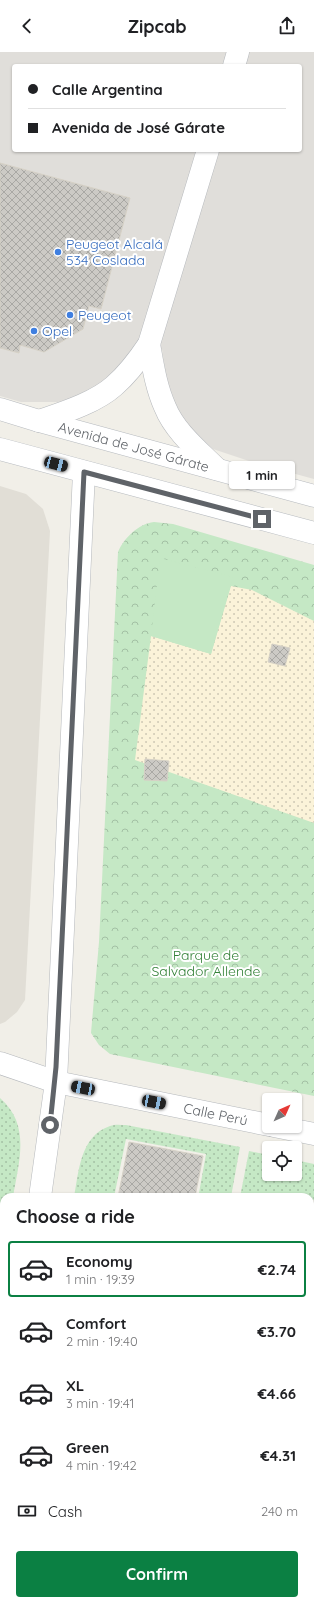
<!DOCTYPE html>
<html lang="en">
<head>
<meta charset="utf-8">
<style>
	:root { --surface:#fff; --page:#f6f6f6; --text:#202124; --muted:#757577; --line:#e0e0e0; --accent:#0b8043 }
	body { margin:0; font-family:Quicksand,sans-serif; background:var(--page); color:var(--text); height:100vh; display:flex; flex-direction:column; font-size:15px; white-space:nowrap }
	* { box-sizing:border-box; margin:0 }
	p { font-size:13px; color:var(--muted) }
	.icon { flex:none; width:22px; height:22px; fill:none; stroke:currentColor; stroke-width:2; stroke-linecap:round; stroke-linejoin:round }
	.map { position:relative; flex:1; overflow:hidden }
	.details { position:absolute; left:0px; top:1141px; width:314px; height:412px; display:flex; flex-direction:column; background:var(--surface); border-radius:12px 12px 0 0; box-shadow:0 1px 3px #0004 }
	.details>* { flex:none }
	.guide { position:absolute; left:12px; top:12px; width:290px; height:88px; border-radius:4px; box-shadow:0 1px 3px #0004; display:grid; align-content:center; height:88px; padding:0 16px; background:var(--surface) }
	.needle { width:26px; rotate:45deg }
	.buttons { position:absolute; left:262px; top:1041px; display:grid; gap:8px }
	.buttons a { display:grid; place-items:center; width:40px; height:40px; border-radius:4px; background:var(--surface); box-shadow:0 1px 3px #0004; font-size:20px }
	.end { position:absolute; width:18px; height:18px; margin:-9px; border:5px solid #5f6368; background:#fff; box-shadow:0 0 0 2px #fff }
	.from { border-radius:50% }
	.bubble { position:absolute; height:28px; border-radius:4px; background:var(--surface); box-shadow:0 1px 3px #0004; font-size:13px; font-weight:800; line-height:28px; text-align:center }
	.car { position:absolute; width:12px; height:24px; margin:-12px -6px; border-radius:5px; box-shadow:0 0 3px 1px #0007; background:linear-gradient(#222 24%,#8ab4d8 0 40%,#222 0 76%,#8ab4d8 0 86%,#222 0) }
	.guide b { display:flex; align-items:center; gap:14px; height:38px; font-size:15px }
	.guide b+b { border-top:1px solid var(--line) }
	.guide i { width:10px; height:10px; background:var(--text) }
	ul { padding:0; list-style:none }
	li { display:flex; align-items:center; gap:12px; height:56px; margin:0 8px 6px; padding:0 8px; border:2px solid transparent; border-radius:4px }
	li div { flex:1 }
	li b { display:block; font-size:15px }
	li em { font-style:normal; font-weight:800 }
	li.active { border-color:var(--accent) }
	li>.icon { width:36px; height:36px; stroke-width:1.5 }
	h2 { padding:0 16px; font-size:18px; line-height:48px }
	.pay { display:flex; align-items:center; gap:10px; height:44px; padding:0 16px; font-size:15px }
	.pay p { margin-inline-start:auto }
	.action { display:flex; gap:8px; margin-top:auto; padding:8px 16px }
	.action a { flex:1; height:46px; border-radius:4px; background:var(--accent); color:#fff; font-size:16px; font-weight:800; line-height:46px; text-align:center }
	header { display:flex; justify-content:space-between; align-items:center; height:52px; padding:0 16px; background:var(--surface); font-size:18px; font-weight:800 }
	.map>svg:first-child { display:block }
</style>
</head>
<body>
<header><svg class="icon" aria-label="back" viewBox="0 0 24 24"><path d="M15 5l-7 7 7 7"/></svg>Zipcab<svg class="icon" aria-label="share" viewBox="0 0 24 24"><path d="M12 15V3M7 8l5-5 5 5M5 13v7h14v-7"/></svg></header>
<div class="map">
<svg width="314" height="1553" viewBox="0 0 314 1553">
	<defs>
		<pattern id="grass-dots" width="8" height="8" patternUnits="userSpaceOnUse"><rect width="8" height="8" fill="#c5e8c5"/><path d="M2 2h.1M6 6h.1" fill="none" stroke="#a3c0a4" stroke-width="1.8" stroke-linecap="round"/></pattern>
		<pattern id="forest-crowns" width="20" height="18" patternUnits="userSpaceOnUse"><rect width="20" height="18" fill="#c5e8c5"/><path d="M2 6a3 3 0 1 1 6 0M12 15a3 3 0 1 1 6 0" fill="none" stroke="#a3c0a4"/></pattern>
		<pattern id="sand-dots" width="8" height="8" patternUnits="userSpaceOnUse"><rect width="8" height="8" fill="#fbf3d9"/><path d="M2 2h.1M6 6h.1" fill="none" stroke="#cec8b4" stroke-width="1.8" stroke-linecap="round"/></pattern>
		<pattern id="building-cross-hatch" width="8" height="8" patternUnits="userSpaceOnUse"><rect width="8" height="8" fill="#cccac5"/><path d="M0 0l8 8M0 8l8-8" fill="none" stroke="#a9a8a4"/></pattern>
	</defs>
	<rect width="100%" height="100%" fill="#f1efe8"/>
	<!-- industrial -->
	<path fill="#e0deda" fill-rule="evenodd" d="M0 0H314V427L255 411 213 397 180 365 167 333 162 297 137 289 121 314 91 340 58 350H21L0 344ZM14 14H300V98H14Z"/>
	<!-- education -->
	<polygon fill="#e1ded6" points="0,434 26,442 43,457 50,479 25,948 17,960 5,970 0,972"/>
	<!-- grass -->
	<g fill="url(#grass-dots)">
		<path d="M0 1046C31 1073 19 1109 13 1145H4V1208L0 1228Z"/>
		<path d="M126 1073 240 1095 231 1145H222L199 1141 206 1102 126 1087 114 1145H74C79 1119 80 1084 110 1074 115 1072 121 1073 126 1073Z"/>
		<polygon points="249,1099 269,1103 269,1122 295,1122 295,1108 314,1112 314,1148 310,1147 310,1145 240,1145"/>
		<polygon points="310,1259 314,1260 314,1301 310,1300"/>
		<polygon points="0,1503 4,1504 4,1549 57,1549 59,1553 0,1553"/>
		<polygon points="310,1524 314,1524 314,1551 303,1549 310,1549"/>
	</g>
	<!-- forest -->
	<path fill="url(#forest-crowns)" d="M154 470 173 472 314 513V1044L110 1002 99 993 91 981 99 890 118 500C124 486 138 472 154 470Z"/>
	<!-- sand -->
	<polygon fill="url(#sand-dots)" points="231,534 252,538 314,569 314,771 135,708 151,584 211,602"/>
	<!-- pitch -->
	<polygon fill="#c5e8c5" points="160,506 233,525 211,602 151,584"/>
	<!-- building -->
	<g fill="url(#building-cross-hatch)" stroke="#d6d1c6">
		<polygon points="0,111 130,146 101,257 89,254 83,277 44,300 20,293 19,301 0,296"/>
		<polygon points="272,592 290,596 285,614 268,610"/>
		<polygon points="145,707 169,709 167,729 144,728"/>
		<polygon points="129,1090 203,1104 195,1145 118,1145"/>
	</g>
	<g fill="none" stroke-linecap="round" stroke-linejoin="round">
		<defs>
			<g id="minor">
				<polyline points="234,14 238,0"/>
				<path d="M149 292C153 314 156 335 165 355 175 380 199 399 217 417"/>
				<path d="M39 369C62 361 95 351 114 334 128 322 139 307 149 292L208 98"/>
				<path id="s1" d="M0 1011 56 1030 269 1073"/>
				<polyline points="274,1074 314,1082"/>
				<polyline points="40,1145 56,1030 84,420"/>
				<polyline points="0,1434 4,1405"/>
				<polyline points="0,1477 1,1489"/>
				<polyline points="70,1549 71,1553"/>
				<polyline points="86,1549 109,1553"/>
			</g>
			<g id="secondary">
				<path id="s2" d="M0 357 39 369 314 444"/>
				<polyline points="0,397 314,481"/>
			</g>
		</defs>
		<!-- minor casing -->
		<use href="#minor" stroke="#b5b8bc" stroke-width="23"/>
		<!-- secondary casing -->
		<use href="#secondary" stroke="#b6babf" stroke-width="23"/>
		<!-- minor -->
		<use href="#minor" stroke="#fff" stroke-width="22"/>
		<!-- secondary -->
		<use href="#secondary" stroke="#fff" stroke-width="22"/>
	</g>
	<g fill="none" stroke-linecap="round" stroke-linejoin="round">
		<!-- route -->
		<polyline stroke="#5f6368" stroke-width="5" points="50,1073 56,1015 84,420 262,467"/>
	</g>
	<!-- markers -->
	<g fill="#3f7fe0" stroke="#fff" stroke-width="1.5">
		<circle cx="58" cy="200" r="4"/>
		<circle cx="70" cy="263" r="4"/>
		<circle cx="34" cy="279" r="4"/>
	</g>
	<g text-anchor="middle" stroke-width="4" stroke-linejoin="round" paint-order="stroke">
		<!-- shop labels -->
		<g font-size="14" fill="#366cbe" stroke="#fff" text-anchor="start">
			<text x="66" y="197">Peugeot Alcalá<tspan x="66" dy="16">534 Coslada</tspan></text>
			<text x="78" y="268">Peugeot</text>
			<text x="42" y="284">Opel</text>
		</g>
		<!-- street labels -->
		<g font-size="14" fill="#5f6368" stroke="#fff">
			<text dy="5" stroke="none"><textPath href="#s2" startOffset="139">Avenida de José Gárate</textPath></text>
			<text dy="5" stroke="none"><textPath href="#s1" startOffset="222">Calle Perú</textPath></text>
		</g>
		<!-- park labels -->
		<g font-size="14" fill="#348238" stroke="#fff">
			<text x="206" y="908">Parque de<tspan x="206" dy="16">Salvador Allende</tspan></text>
		</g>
	</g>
</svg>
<div class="buttons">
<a><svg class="needle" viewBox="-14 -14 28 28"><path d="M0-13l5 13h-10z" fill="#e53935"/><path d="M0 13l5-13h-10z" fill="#757577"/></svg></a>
<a><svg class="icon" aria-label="locate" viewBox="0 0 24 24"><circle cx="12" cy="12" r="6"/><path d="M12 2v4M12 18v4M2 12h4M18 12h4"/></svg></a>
</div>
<i class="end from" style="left:50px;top:1073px"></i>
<i class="end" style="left:262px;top:467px"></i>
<div class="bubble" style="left:229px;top:409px;width:66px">1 min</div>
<i class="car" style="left:56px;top:412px;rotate:105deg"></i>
<i class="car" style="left:83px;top:1036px;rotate:281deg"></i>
<i class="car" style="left:154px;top:1050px;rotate:101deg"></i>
<div class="guide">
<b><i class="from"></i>Calle Argentina</b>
<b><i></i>Avenida de José Gárate</b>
</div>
<section class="details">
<h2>Choose a ride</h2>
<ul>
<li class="active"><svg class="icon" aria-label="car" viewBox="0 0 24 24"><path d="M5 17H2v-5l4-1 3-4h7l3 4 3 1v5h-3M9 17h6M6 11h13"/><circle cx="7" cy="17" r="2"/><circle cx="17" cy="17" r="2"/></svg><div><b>Economy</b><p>1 min · 19:39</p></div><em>€2.74</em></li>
<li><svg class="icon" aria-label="car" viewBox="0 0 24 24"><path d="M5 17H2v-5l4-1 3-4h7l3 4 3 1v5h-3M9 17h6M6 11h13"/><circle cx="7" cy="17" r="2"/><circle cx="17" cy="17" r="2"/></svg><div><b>Comfort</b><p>2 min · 19:40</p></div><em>€3.70</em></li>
<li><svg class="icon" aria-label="car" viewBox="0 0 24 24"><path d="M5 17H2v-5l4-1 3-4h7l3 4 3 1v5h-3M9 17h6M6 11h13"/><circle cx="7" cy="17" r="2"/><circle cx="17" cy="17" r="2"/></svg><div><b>XL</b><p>3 min · 19:41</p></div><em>€4.66</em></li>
<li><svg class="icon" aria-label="car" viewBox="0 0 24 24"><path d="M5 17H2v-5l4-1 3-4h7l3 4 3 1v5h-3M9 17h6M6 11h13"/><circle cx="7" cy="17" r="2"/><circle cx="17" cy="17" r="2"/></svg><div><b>Green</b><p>4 min · 19:42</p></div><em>€4.31</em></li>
</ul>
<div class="pay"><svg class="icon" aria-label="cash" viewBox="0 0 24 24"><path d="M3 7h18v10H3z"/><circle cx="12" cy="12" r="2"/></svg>Cash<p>240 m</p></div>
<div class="action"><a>Confirm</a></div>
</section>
</div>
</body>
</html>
